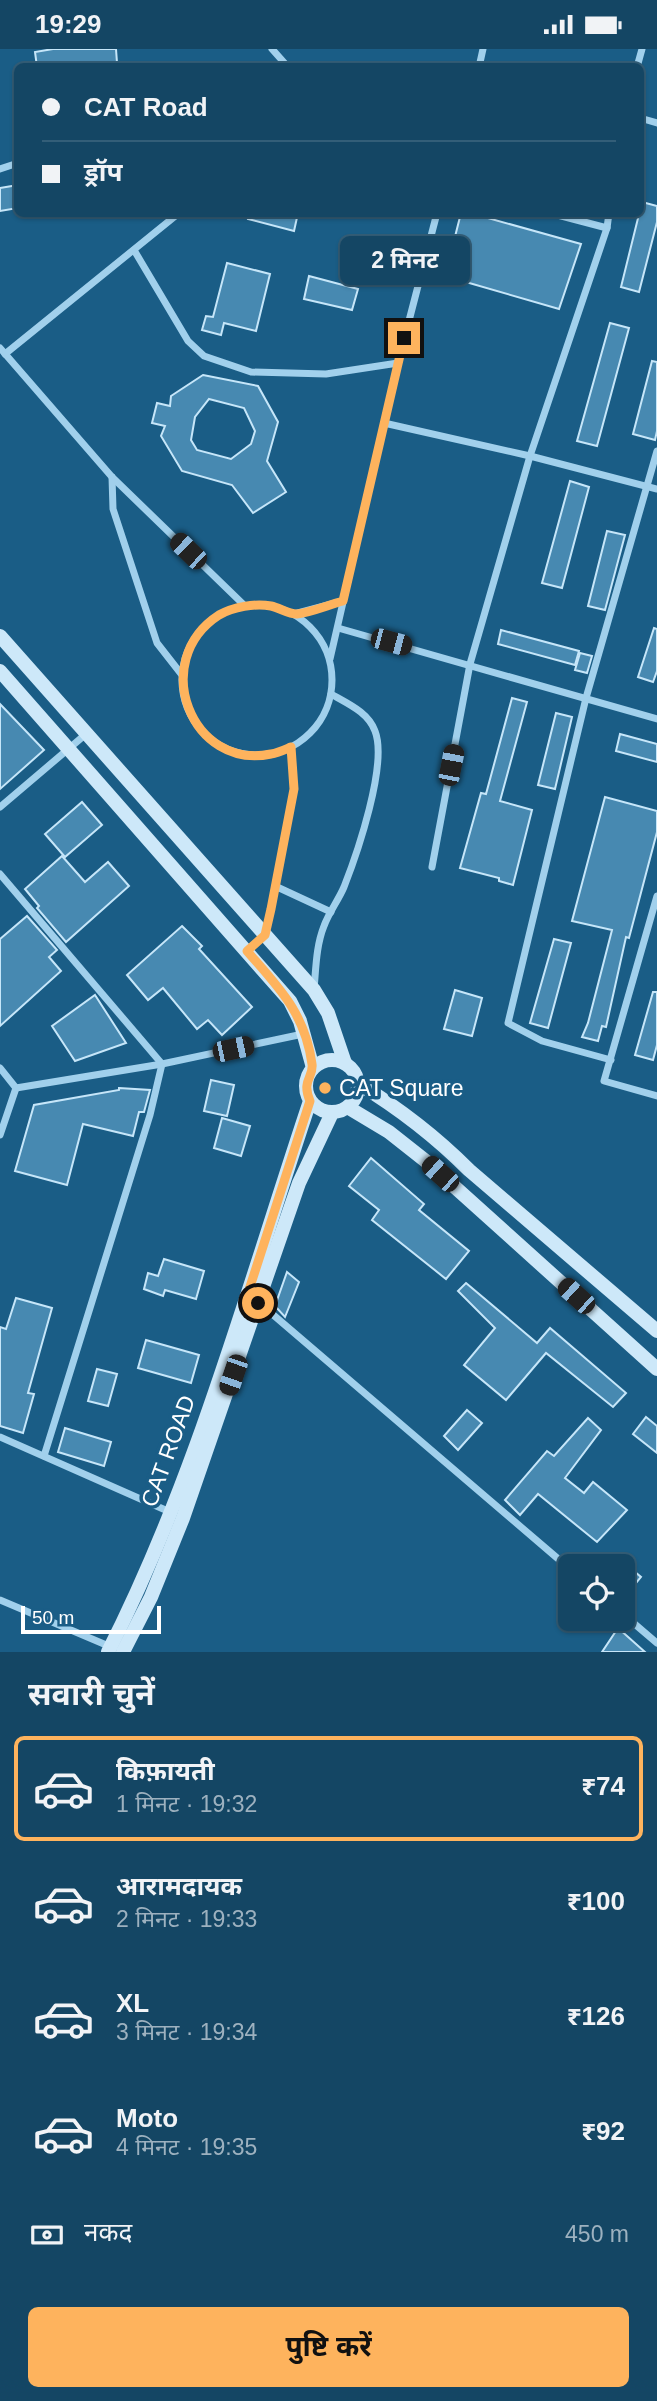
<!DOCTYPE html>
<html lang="hi">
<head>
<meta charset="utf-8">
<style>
	:root { --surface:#144664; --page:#1d4d6a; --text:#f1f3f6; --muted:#9db1bf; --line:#335e78; --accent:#feb35d }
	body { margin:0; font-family:Helvetica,"Noto Sans Devanagari",sans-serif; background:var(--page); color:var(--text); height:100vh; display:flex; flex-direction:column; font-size:26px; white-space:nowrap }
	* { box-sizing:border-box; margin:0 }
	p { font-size:23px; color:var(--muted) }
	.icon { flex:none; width:38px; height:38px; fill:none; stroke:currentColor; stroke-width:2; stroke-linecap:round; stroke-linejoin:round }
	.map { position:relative; height:1603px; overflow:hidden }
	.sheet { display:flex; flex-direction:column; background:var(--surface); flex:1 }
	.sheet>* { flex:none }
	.top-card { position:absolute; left:14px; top:14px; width:630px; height:154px; border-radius:10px; box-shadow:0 2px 5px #0004,0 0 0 2px var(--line); display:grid; align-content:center; height:154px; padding:0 28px; background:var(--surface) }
	.controls { position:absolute; left:558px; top:1505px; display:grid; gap:14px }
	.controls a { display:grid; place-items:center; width:77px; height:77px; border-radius:10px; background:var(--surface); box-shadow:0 2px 5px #0004,0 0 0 2px var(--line); font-size:35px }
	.scale { position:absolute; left:21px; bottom:18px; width:140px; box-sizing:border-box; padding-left:7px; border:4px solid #fff; border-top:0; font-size:19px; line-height:24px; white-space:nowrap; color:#fff; -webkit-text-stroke:5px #1a5d86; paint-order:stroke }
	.end { position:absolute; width:32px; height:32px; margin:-16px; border:9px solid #feb35d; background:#111; box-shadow:0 0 0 4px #111 }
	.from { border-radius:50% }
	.bubble { position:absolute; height:49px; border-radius:10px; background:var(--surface); box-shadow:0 2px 5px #0004,0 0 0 2px var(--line); font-size:23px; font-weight:700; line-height:49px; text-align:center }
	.car { position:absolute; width:21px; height:42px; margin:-21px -10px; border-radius:9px; box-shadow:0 0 5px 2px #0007; background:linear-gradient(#222 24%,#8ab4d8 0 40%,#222 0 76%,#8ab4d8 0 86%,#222 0) }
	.top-card b { display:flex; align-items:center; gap:24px; height:66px; font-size:26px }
	.top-card b+b { border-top:2px solid var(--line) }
	.top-card i { width:18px; height:18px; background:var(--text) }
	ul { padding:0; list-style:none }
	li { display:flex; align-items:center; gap:21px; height:105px; margin:0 14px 10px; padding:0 14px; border:4px solid transparent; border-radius:10px }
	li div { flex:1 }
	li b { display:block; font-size:26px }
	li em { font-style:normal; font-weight:700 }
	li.on { border-color:var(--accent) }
	li>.icon { width:63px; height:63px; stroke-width:1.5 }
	h2 { padding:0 28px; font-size:32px; line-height:84px }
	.pay { display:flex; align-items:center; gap:18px; height:77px; padding:0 28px; font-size:26px }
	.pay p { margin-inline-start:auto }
	.button { display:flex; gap:14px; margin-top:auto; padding:14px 28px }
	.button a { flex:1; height:80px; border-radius:10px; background:var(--accent); color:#111; font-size:28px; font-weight:700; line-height:80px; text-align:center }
	.status { display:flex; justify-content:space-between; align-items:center; height:49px; padding:0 35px; background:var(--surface); direction:ltr }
	.status svg { height:19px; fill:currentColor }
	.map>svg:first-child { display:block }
</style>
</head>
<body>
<div class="status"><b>19:29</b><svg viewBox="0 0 49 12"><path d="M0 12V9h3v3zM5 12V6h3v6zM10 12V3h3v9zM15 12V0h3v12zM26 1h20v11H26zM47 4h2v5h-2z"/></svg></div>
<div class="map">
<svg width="657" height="1603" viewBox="0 0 657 1603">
	<rect width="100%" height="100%" fill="#1a5d86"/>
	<!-- building -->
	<g fill="#4789b1" stroke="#c6e6f9" stroke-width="2" fill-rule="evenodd">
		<polygon points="53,0 116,0 117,14 86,18 37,18 35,3"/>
		<polygon points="18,136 18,159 0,162 0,139"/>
		<polygon points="642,153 657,157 657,173 639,243 621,238"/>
		<polygon points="249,164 298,164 294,182 248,170"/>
		<polygon points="461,164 470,164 581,195 559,260 445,227"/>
		<polygon points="227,214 270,225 256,282 224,274 221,286 202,281 206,267 213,268"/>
		<polygon points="309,227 358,240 352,261 304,250"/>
		<polygon points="610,274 629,279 597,397 577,392"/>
		<polygon points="652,312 657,313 657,382 655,391 633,385"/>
		<path d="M203 326 258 337 278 373 267 412 286 443 253 464 232 436 182 422 161 387 165 377 152 374 157 354 170 357 171 347ZM209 350 244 359 255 382 251 395 231 410 197 401 191 391 195 368Z"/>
		<polygon points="570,432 589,438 562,539 542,534"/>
		<polygon points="607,482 625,486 605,561 588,557"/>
		<polygon points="654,579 657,580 657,622 653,633 638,628"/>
		<polygon points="501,581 579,602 575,616 498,595"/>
		<polygon points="580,604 592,607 587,624 575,621"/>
		<polygon points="512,649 527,653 500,752 532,761 513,836 499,832 499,829 460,819 481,744 486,745"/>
		<polygon points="0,655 44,701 0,740"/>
		<polygon points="556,664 572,668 555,740 538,736"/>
		<polygon points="620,685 657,695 657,713 616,702"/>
		<polygon points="605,748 657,762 657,783 629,889 626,888 606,978 602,977 598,992 582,988 588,974 612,881 572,872"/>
		<polygon points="82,753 102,776 65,808 45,785"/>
		<polygon points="62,807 85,833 108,813 129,837 66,893 37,859 39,857 25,840"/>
		<polygon points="27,867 57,901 49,908 61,922 0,977 0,890"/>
		<polygon points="182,877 202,897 199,900 252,958 222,986 208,971 197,980 163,939 148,951 127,926"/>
		<polygon points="554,890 571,894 548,979 530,974"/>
		<polygon points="455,941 482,949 472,987 444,980"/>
		<polygon points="653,943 657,943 657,996 653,1011 635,1006"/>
		<polygon points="95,946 126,994 75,1012 52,977"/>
		<polygon points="211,1031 234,1036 227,1067 204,1062"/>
		<polygon points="119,1039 150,1041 144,1063 139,1063 133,1087 83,1075 67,1136 15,1122 34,1056 119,1041"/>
		<polygon points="222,1069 250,1077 241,1107 214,1099"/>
		<polygon points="371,1109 424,1155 419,1161 469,1202 446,1230 372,1171 379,1161 349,1137"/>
		<polygon points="164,1210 204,1222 196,1250 165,1241 163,1247 144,1240 148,1224 158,1227"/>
		<polygon points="287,1223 299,1233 285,1268 275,1257"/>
		<polygon points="466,1234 537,1294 550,1279 626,1344 613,1358 546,1304 506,1351 464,1316 495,1279 458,1242"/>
		<polygon points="16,1249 52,1259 28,1344 34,1345 23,1384 0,1377 0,1278 6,1280"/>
		<polygon points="146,1291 199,1306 191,1334 138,1319"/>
		<polygon points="97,1320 117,1325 108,1357 88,1352"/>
		<polygon points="467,1361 482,1374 458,1401 444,1387"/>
		<polygon points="646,1368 657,1377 657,1404 633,1385"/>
		<polygon points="588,1369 601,1381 565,1429 584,1444 593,1433 627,1461 597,1493 538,1445 520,1466 505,1451 547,1402 554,1407"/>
		<polygon points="65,1379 111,1393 104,1417 58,1403"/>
		<polygon points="623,1513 641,1528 623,1550"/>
		<polygon points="618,1579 645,1603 602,1603"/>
	</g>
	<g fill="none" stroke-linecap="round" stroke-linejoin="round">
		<!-- street -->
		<g stroke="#a1d0ec" stroke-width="7">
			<polyline points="272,0 288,18"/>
			<polyline points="479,18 483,0"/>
			<polyline points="637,18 642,0"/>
			<polyline points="640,69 657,74"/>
			<polyline points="0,120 18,114"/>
			<polyline points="550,164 607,179"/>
			<polyline points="134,201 188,292 204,307 251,323 326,325 398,314"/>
			<polyline points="0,299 112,428 245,557"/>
			<polyline points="5,305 179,164"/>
			<polyline points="384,374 530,407 657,440"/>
			<polyline points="112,428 113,460 157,594 182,626"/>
			<circle cx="257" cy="631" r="75"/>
			<polyline points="294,565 343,552"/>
			<polyline points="338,579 657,670"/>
			<polyline points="330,610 398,314 437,164"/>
			<polyline points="0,758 86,685"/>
			<polyline points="432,818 470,615 530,407 607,179 609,164"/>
			<polyline points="0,825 162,1015 150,1066 44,1407"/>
			<polyline points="275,837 331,863"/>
			<polyline points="657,847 604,1032 657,1047"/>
			<polyline points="247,902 265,886 271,860 294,740 291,698"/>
			<path d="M314 940C316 919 316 897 324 877 329 863 338 852 344 838 357 805 388 715 375 682 368 663 348 655 331 645"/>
			<polyline points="611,1011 542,992 508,974 586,649 657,402"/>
			<polyline points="0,1019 16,1039 162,1015 303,985"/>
			<polyline points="0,1086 16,1039"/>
			<polyline points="257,1252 570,1520"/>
			<polyline points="0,1388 170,1463"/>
			<polyline points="0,1551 111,1598"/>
			<polyline points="623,1565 657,1594"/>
		</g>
		<!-- secondary -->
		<g stroke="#cde8f9" stroke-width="14">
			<polyline points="0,587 314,941 328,964 345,1014"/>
			<polyline points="0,622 290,952 300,972 313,1019"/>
			<circle cx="332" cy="1037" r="26"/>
			<path d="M359 1035C400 1060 435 1087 469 1121L657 1282"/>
			<polyline points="349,1059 389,1083 427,1113 657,1320"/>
			<path d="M108 1603C197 1428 248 1237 310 1052"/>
			<polyline points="123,1603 151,1548 183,1469 299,1134 332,1064"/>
		</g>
	</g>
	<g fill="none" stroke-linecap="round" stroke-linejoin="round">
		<!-- route -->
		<path stroke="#feb35d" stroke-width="9" d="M258 1254 248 1244 310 1052C301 1031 314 1028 312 1015 305 964 279 939 247 902L265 886 271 860 294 740 291 698C284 701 278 704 271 705 192 722 148 612 219 566 233 558 255 554 271 557 280 559 288 565 297 565 312 563 328 556 343 552L404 289"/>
	</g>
	<!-- markers -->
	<circle fill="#feb35d" stroke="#1a5d86" stroke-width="2.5" cx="325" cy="1039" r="7"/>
	<g text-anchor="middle" stroke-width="7" stroke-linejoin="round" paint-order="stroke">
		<!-- poi labels -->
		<g font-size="23" fill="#fff" stroke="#1a5d86" text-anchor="start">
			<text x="339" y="1047">CAT Square</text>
		</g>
		<!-- street labels -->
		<g font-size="23" fill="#fff" stroke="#1a5d86">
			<text transform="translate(168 1402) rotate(-70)" y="8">CAT ROAD</text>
		</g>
	</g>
</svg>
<div class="controls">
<a><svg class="icon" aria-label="locate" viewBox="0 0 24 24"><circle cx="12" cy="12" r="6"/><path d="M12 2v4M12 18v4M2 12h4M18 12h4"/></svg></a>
</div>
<div class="scale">50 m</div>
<i class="end from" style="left:258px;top:1254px"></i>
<i class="end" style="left:404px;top:289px"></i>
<div class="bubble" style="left:340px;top:187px;width:130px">2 मिनट</div>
<i class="car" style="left:188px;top:502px;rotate:314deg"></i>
<i class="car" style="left:391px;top:593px;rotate:105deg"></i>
<i class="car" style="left:451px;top:716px;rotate:11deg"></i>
<i class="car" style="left:233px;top:1000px;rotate:78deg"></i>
<i class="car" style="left:440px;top:1125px;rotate:312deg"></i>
<i class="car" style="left:576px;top:1247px;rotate:312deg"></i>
<i class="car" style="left:233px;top:1326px;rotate:199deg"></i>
<div class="top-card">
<b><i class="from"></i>CAT Road</b>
<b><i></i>ड्रॉप</b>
</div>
</div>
<section class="sheet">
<h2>सवारी चुनें</h2>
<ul>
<li class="on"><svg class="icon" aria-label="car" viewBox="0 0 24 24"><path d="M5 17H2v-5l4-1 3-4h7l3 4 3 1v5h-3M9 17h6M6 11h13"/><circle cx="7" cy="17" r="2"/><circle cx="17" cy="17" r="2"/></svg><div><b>किफ़ायती</b><p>1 मिनट · 19:32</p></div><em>₹74</em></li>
<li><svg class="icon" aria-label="car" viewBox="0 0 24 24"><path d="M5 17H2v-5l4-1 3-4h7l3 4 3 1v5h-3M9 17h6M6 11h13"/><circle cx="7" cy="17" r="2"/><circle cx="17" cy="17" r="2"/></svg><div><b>आरामदायक</b><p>2 मिनट · 19:33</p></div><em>₹100</em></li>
<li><svg class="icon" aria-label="car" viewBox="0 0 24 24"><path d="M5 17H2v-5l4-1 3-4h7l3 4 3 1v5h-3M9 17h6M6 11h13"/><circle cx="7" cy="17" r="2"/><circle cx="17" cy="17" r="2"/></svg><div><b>XL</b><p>3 मिनट · 19:34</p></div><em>₹126</em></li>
<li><svg class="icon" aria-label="car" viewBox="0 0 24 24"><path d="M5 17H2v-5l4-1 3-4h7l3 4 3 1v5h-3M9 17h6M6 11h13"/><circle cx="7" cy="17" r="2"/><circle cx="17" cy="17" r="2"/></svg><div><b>Moto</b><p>4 मिनट · 19:35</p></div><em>₹92</em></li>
</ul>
<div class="pay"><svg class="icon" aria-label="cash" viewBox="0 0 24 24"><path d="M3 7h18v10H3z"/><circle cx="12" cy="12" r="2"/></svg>नकद<p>450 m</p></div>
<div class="button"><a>पुष्टि करें</a></div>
</section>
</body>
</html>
